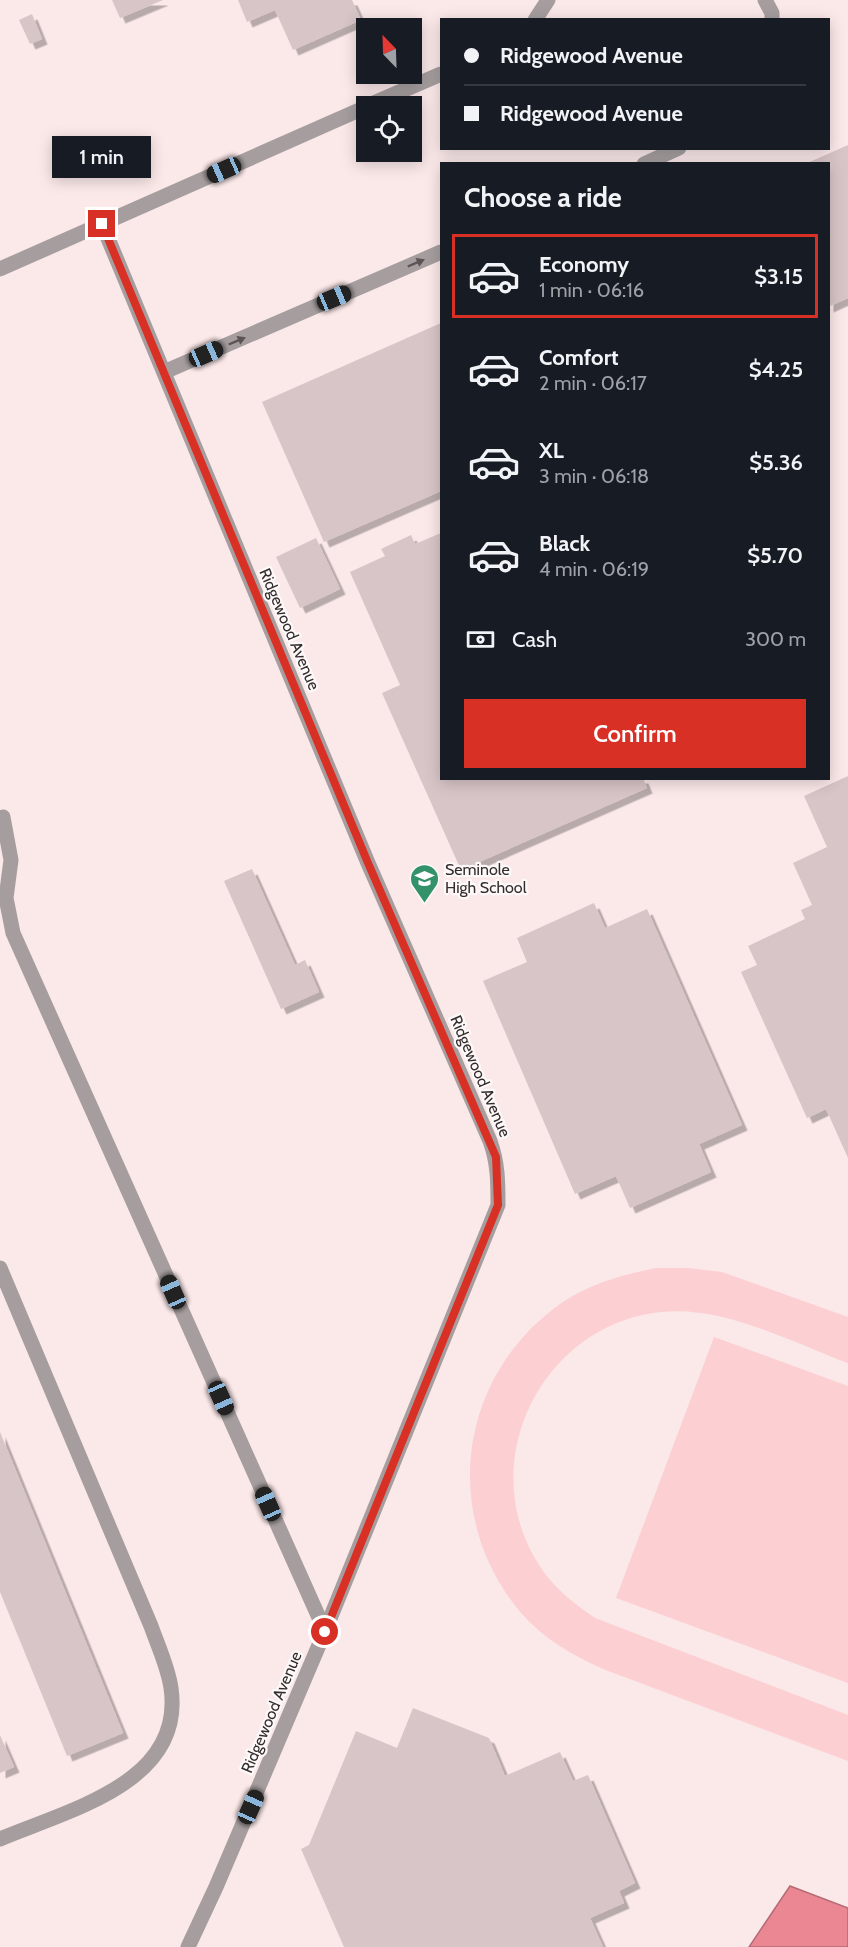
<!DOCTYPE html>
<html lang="en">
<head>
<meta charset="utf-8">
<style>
	:root { --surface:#171b24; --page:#242831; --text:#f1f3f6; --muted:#9ea1a6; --line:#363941; --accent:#d93025 }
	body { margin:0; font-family:Cabin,sans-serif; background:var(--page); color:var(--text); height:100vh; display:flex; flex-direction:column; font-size:22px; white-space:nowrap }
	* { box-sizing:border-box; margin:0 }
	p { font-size:20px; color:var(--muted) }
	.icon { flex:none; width:33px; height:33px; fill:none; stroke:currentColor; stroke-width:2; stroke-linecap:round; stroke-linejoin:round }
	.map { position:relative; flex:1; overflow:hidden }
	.details { position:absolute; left:440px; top:162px; width:390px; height:618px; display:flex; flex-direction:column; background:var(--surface); border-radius:0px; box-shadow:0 3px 15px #0003 }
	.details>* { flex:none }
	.hud { position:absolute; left:440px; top:18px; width:390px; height:132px; border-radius:0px; box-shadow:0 3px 15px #0003; display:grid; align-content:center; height:132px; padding:0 24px; background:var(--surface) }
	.needle { width:39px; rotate:337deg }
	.controls { position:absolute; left:356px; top:18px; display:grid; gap:12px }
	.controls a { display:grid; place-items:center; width:66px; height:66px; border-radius:0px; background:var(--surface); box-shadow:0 3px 15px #0003; font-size:30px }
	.end { position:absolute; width:27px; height:27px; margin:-14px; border:8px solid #d93025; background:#fff; box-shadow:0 0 0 3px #fff }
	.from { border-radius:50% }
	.bubble { position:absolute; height:42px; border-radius:0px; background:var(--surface); box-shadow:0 3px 15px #0003; font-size:20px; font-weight:600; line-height:42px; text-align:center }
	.car { position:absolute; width:18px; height:36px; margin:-18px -9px; border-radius:8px; box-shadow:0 0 4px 2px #0007; background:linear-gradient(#222 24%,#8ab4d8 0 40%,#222 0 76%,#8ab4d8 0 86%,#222 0) }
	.hud b { display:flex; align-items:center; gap:21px; height:57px; font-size:22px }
	.hud b+b { border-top:2px solid var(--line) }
	.hud i { width:15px; height:15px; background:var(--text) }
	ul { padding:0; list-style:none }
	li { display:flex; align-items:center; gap:18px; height:84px; margin:0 12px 9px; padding:0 12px; border:3px solid transparent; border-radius:0px }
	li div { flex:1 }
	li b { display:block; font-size:22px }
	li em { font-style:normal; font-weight:600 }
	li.on { border-color:var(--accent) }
	li>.icon { width:54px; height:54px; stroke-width:1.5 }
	h2 { padding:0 24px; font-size:27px; line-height:72px }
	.pay { display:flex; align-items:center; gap:15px; height:66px; padding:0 24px; font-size:22px }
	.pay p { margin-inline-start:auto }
	.button { display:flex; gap:12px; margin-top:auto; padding:12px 24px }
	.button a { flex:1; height:69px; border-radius:0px; background:var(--accent); color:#fff; font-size:24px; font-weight:600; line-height:69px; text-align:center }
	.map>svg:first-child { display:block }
</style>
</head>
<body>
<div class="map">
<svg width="848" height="1947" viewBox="0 0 848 1947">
	<defs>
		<filter id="shadow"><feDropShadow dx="5.5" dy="5.5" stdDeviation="0" flood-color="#0004"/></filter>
	</defs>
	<rect width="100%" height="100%" fill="#fbe8e9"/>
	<!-- green -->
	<g fill="#fccfd3">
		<path d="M656 1268H688L722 1272 848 1317V1363C791 1342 723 1305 661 1312 542 1324 473 1463 539 1565 553 1587 573 1603 595 1618L848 1715V1761L603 1669C572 1655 544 1639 521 1613 439 1516 458 1374 563 1302 591 1283 623 1275 656 1268Z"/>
		<polygon points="714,1337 848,1386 848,1683 616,1598"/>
	</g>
	<!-- water -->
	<polygon fill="#eb8693" stroke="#b46b74" stroke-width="1.5" points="790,1886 848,1908 848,1947 749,1947"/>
	<!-- building -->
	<g fill="#d8c5c7" filter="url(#shadow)">
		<polygon points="112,0 163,0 120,18"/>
		<polygon points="238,0 352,0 361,20 293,50 275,10 247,22"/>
		<polygon points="32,14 42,39 30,44 19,20"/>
		<polygon points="848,145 848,298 828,307 828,164 805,164"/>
		<polygon points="441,323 441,491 324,542 262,402"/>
		<polygon points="441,533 441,778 643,778 647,788 461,870 382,693 400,685 350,572 385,556 381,549 411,535 415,544"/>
		<polygon points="316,538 340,589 300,608 276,557"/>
		<polygon points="848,776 848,1158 826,1109 807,1118 741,972 757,965 748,946 805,919 801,910 812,905 793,863 827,847 804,796"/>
		<polygon points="252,869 295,965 305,960 319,992 281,1009 224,881"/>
		<polygon points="594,903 605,928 647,909 742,1125 699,1144 711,1172 630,1208 616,1176 575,1194 483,981 527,962 517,938"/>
		<polygon points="0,1432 123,1733 67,1756 0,1592"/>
		<polygon points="413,1708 489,1738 505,1776 560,1752 573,1781 588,1775 635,1883 619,1891 624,1903 590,1918 603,1947 344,1947 301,1849 309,1845 356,1731 397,1748"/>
		<polygon points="0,1735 14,1767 0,1773"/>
	</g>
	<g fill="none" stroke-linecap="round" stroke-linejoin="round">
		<!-- minor -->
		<g stroke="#a69e9e" stroke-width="15">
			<polyline points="765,0 772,13 772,20"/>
			<polyline points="535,20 548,0"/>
			<polyline points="367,106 441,74"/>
			<polyline points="644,164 679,148"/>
			<path d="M102 224 368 863 490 1141C498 1163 498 1182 498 1205L325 1631 216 1887 188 1947"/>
			<polyline points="0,269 366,107"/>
			<polyline points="164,372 441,252"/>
			<polyline points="3,817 11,860 6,898 13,933 325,1631"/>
			<path d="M0 1268 151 1626C158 1646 168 1667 171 1688 185 1783 68 1810 0 1839"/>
		</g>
	</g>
	<!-- one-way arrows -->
	<defs><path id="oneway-solid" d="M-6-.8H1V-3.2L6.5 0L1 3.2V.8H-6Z" transform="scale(1.5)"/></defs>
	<g fill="#5b5354">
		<use href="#oneway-solid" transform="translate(416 263) rotate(-23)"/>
		<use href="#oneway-solid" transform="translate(237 341) rotate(-23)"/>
	</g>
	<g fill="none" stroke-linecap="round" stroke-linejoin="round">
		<!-- route -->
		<polyline stroke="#d93025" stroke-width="8" points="102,224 368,863 496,1157 498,1205 325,1632"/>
	</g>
	<!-- icons -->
	<defs>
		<symbol id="school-pin" viewBox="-11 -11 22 30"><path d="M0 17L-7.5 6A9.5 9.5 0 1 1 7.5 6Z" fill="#33926a" stroke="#fdf9f9"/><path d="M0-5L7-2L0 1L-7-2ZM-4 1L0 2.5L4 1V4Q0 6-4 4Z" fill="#fff"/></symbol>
	</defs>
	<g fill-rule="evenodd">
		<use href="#school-pin" x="408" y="862" width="33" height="45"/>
	</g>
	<g text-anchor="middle" stroke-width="4.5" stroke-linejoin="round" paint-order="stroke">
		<!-- street labels -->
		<g font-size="16" fill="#332b2c" stroke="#fdf9f9">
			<text transform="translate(290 629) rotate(67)" y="6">Ridgewood Avenue</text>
			<text transform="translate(481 1076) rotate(67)" y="6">Ridgewood Avenue</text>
			<text transform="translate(271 1712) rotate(-67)" y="6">Ridgewood Avenue</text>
		</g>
		<!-- poi labels -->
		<g font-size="16" fill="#332b2c" stroke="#fdf9f9" text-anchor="start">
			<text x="445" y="875">Seminole<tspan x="445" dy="18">High School</tspan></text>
		</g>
	</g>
</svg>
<div class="controls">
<a><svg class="needle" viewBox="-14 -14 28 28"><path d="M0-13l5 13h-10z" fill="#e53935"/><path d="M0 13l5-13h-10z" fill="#9ea1a6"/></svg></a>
<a><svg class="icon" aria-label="locate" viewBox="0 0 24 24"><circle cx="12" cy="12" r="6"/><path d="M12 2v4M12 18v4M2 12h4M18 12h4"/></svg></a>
</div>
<i class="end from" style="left:325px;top:1632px"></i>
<i class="end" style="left:102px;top:224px"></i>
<div class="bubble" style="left:52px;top:136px;width:99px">1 min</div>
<i class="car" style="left:224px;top:170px;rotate:246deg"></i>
<i class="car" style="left:334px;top:298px;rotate:67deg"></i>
<i class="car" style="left:206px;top:354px;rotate:66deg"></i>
<i class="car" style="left:173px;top:1292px;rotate:336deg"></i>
<i class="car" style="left:221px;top:1398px;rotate:156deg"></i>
<i class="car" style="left:268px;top:1504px;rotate:336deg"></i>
<i class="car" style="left:251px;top:1807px;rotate:24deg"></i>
<div class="hud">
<b><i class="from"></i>Ridgewood Avenue</b>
<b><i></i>Ridgewood Avenue</b>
</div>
<section class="details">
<h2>Choose a ride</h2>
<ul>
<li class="on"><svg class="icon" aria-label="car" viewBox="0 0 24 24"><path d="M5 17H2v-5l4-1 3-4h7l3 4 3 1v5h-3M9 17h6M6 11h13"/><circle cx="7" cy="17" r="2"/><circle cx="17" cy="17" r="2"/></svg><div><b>Economy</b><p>1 min · 06:16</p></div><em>$3.15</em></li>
<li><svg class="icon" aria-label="car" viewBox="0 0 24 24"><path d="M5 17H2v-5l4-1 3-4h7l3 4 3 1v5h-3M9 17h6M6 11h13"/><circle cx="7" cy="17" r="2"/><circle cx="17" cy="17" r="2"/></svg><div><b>Comfort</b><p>2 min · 06:17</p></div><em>$4.25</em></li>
<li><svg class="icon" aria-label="car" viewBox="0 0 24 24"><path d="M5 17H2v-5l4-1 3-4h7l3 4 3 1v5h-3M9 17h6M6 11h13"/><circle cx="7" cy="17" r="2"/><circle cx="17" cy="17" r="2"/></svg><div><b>XL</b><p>3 min · 06:18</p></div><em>$5.36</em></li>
<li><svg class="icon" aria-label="car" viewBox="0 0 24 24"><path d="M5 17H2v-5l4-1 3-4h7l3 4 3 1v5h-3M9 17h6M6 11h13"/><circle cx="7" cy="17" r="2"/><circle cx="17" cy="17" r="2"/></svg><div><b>Black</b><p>4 min · 06:19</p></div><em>$5.70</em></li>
</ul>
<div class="pay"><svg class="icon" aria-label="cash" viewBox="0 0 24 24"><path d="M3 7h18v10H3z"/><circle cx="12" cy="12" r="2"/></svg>Cash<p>300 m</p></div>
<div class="button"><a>Confirm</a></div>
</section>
</div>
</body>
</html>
